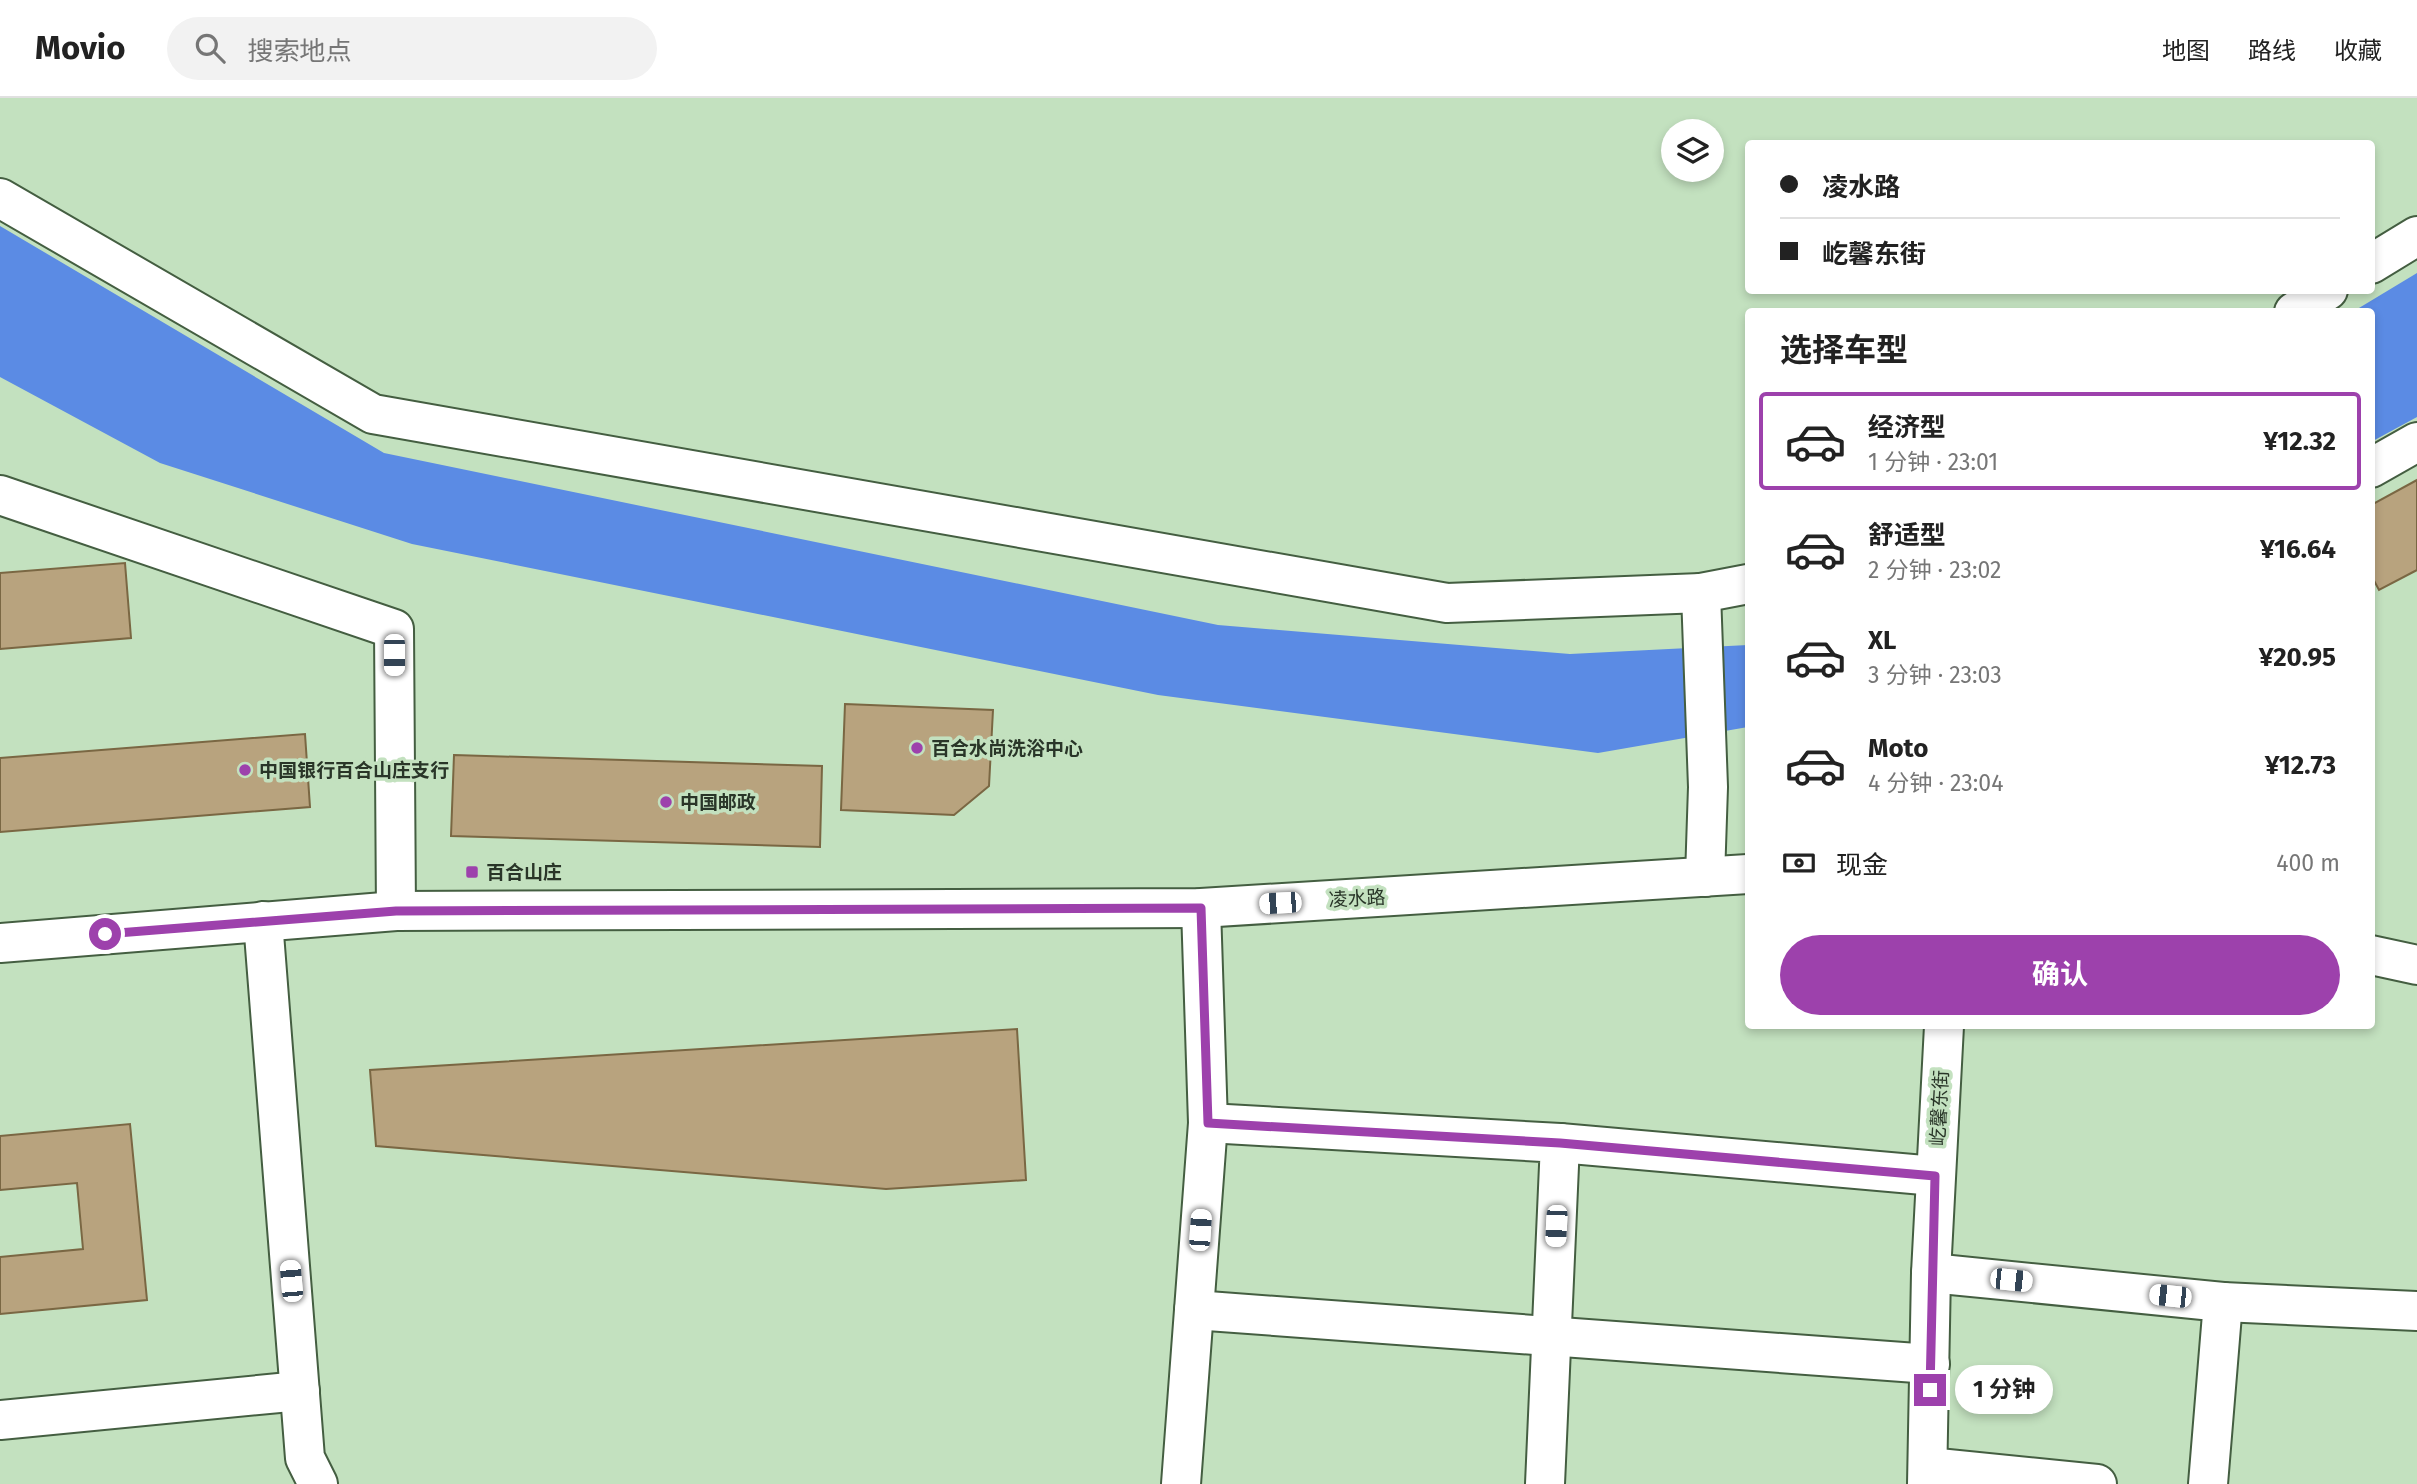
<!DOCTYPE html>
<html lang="zh">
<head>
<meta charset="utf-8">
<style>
	:root { --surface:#fff; --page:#f2f2f2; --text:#222; --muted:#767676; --line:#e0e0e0; --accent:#9d41ac }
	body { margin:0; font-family:"Fira Sans","Noto Sans SC",sans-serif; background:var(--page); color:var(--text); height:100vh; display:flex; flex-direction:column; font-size:26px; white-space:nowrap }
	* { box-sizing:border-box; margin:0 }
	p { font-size:23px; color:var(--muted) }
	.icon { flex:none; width:38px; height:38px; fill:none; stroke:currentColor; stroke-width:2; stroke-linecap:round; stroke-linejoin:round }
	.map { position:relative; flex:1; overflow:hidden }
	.side { position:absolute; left:1745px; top:210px; width:630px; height:721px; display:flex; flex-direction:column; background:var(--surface); border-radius:7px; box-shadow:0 4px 10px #0003 }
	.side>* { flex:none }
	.guide { position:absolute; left:1745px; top:42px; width:630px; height:154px; border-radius:7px; box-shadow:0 4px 10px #0003; display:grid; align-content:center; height:154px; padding:0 35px; background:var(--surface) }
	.fabs { position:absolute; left:1661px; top:21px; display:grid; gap:14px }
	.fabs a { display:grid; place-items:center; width:63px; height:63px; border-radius:50%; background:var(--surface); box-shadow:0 4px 10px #0003; font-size:35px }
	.end { position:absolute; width:32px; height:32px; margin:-16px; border:9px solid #9d41ac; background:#fff; box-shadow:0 0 0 4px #fff }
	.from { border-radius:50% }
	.bubble { position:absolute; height:49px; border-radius:24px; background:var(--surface); box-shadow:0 4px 10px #0003; font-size:23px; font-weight:700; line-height:49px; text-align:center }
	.car { position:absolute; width:21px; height:42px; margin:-21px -10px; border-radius:9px; box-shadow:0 0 5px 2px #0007; background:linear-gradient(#fff 24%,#345 0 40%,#fff 0 76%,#345 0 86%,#fff 0) }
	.guide b { display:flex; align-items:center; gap:24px; height:66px; font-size:26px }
	.guide b+b { border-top:2px solid var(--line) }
	.guide i { width:18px; height:18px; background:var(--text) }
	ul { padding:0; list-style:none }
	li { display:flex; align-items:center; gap:21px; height:98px; margin:0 14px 10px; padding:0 21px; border:4px solid transparent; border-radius:7px }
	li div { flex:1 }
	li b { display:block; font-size:26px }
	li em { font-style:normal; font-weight:700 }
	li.on { border-color:var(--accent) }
	li>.icon { width:63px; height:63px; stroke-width:1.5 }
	h2 { padding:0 35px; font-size:32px; line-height:84px }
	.pay { display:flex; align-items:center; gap:18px; height:77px; padding:0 35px; font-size:26px }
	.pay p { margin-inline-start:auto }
	.action { display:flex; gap:14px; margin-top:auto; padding:14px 35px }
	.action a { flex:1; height:80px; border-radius:42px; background:var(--accent); color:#fff; font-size:28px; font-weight:700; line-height:80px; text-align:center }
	header { display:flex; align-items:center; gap:42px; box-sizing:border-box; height:98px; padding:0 35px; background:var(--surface); border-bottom:2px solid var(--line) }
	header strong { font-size:33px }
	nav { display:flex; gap:38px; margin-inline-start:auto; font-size:24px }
	.search { width:490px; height:63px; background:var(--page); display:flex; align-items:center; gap:18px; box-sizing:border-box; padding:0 24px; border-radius:38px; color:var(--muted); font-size:26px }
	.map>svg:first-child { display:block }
</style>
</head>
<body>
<header>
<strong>Movio</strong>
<div class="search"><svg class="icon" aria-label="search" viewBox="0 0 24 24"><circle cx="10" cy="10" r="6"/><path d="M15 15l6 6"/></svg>搜索地点</div>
<nav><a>地图</a><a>路线</a><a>收藏</a></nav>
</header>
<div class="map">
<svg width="2417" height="1386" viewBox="0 0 2417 1386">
	<rect width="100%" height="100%" fill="#c3e1bf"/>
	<!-- water -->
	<g fill="#5b8be4">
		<polygon points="0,128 384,355 1218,527 1570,556 1748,547 1748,629 1598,655 1158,597 412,446 160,365 0,279"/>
		<polygon points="2417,175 2417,319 2371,344 2371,214 2354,213"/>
	</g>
	<!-- building -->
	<g fill="#b8a37e" stroke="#7a6743" stroke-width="2">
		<polygon points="2417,382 2417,472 2379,492 2371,477 2371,407"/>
		<polygon points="125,465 131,540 0,551 0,475"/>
		<polygon points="845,606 993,612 989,688 954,717 841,712"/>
		<polygon points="305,636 310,709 0,734 0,660"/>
		<polygon points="454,657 822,668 820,749 451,738"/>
		<polygon points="1017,931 1026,1082 886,1091 376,1048 370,972"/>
		<polygon points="130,1026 147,1202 0,1216 0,1159 83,1151 77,1085 0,1092 0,1038"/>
	</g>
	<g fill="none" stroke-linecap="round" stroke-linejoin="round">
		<defs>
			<g id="street">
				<polyline points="0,100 373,316 1447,505 1701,495"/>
				<polyline points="2371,166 2417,138"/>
				<polyline points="2294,214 2328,192"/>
				<polyline points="2371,370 2417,344"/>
				<polyline points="0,397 394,531 396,813"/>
				<polyline points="1705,779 1708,689 1701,495 1748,486"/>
				<polyline points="263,823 305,1360 318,1386"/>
				<polyline points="1208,1025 1560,1045 1545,1386"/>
				<polyline points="1560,1045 1935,1078"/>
				<polyline points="1931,1175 2223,1204 2208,1386"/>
				<polyline points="2223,1204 2417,1213"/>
				<polyline points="1194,1212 1930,1266"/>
				<polyline points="0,1322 300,1293"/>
				<polyline points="1928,1369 2097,1386"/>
				<polyline points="1181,1386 1208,1025 1201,810"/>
				<polyline points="1927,1386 1931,1175 1944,928"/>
			</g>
			<g id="secondary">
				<polyline points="0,845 396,813 1201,810 1748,776"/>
				<polyline points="2371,857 2417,867"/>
			</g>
		</defs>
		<!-- street casing -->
		<use href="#street" stroke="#445e41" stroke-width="42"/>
		<!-- secondary casing -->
		<use href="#secondary" stroke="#445e41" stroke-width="42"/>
		<!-- street -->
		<use href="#street" stroke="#fff" stroke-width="38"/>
		<!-- secondary -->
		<use href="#secondary" stroke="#fff" stroke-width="38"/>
	</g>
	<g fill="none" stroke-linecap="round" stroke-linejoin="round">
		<!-- route -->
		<polyline stroke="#9d41ac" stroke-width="9" points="105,836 396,813 1201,810 1208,1025 1560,1045 1935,1078 1930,1292"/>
	</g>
	<!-- markers -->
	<g fill="#9d41ac" stroke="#c3e1bf" stroke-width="2.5">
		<circle cx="917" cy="650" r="7"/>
		<circle cx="245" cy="672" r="7"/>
		<circle cx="666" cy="704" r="7"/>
		<rect x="465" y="767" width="14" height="14" rx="3.5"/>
	</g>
	<g text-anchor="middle" stroke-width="7" stroke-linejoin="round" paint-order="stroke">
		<!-- poi labels -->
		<g font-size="19" font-weight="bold" fill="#293528" stroke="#c3e1bf" text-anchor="start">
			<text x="931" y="657">百合水尚洗浴中心</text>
			<text x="259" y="679">中国银行百合山庄支行</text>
			<text x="680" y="711">中国邮政</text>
			<text x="486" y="781">百合山庄</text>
		</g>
		<!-- street labels -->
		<g font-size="19" fill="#293528" stroke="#c3e1bf">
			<text transform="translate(1357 800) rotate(-3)" y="7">凌水路</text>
			<text transform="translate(1939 1010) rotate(-87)" y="7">屹馨东街</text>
		</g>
	</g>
</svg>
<div class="fabs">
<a><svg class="icon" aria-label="layers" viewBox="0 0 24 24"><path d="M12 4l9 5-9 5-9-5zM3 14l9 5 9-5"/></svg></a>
</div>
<i class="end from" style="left:105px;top:836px"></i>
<i class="end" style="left:1930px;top:1292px"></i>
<div class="bubble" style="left:1955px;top:1267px;width:98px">1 分钟</div>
<i class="car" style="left:394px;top:557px;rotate:180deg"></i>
<i class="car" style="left:1280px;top:805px;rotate:267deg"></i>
<i class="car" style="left:1556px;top:1128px;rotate:183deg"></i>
<i class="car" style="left:1200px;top:1132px;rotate:4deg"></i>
<i class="car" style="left:2011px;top:1182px;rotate:96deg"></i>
<i class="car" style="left:291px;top:1183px;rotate:355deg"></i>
<i class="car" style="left:2170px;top:1198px;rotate:276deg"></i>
<div class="guide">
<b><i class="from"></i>凌水路</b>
<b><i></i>屹馨东街</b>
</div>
<section class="side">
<h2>选择车型</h2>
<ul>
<li class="on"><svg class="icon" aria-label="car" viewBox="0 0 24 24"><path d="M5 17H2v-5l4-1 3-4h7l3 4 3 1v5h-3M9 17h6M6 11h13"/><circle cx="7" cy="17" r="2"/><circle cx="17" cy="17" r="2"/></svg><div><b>经济型</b><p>1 分钟 · 23:01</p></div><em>¥12.32</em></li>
<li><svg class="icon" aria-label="car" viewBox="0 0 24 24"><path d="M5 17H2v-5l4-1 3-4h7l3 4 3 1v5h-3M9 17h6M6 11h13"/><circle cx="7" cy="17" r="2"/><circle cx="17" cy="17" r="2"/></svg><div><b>舒适型</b><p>2 分钟 · 23:02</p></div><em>¥16.64</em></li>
<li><svg class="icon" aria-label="car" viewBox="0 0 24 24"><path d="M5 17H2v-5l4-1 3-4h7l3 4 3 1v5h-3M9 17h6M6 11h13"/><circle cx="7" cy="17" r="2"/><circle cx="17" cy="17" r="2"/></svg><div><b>XL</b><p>3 分钟 · 23:03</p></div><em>¥20.95</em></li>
<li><svg class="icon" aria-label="car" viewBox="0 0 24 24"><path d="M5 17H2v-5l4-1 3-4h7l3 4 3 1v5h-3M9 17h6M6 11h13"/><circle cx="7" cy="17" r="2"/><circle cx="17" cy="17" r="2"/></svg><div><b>Moto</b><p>4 分钟 · 23:04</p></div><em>¥12.73</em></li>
</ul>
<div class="pay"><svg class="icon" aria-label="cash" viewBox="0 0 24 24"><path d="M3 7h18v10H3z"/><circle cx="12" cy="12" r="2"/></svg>现金<p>400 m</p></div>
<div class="action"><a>确认</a></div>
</section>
</div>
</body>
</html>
